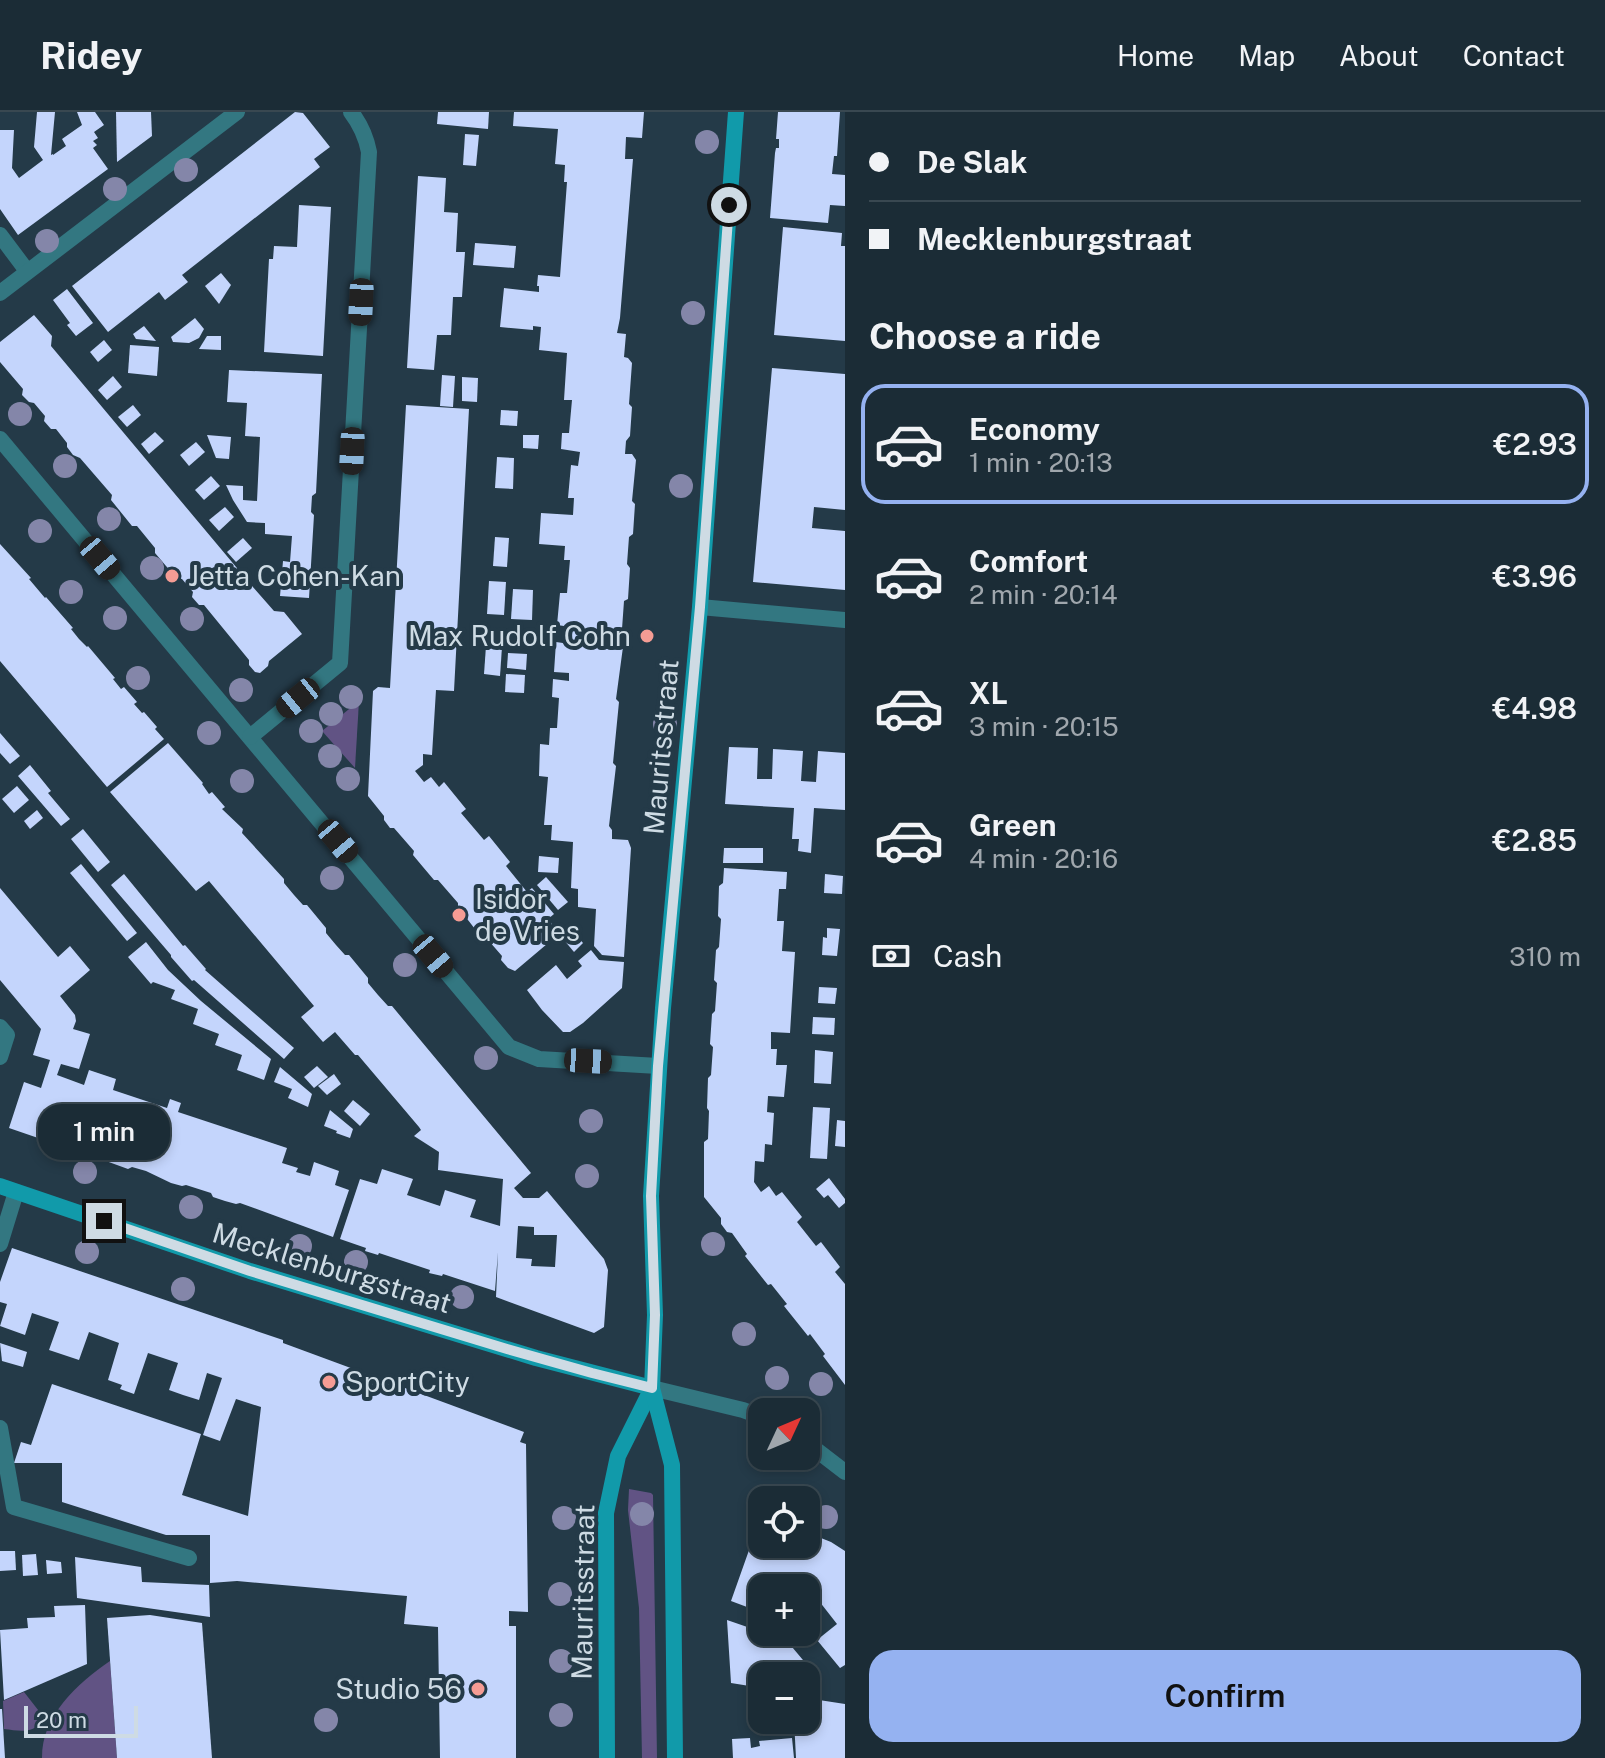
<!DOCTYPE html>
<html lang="en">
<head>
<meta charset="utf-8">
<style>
	:root { --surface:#1b2c36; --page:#283842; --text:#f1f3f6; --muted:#a0a7ad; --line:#394851; --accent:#95b2f1 }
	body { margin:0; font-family:"Public Sans",sans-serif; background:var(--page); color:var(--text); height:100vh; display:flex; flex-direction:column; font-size:30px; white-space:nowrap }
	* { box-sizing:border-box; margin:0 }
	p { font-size:26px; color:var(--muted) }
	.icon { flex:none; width:44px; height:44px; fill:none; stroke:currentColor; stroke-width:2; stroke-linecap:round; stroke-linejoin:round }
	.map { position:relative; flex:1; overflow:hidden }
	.side { display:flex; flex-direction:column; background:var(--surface); width:760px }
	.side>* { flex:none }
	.top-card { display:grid; align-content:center; height:176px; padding:0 24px; background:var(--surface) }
	.needle { width:52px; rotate:46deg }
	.tools { position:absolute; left:748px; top:1286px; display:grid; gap:16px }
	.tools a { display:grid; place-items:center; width:72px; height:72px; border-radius:16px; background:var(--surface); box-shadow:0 4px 12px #0003,0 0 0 2px var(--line); font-size:40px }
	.scale { position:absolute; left:24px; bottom:20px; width:114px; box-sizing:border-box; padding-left:8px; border:4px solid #cedbe4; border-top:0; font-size:22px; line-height:28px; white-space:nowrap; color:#cedbe4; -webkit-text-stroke:6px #243a48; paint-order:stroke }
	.end { position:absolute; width:36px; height:36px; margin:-18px; border:10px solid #cedbe4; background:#111; box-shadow:0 0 0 4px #111 }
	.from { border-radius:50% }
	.bubble { position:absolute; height:56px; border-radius:24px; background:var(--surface); box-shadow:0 4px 12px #0003,0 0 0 2px var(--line); font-size:26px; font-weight:600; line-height:56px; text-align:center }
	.car { position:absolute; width:24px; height:48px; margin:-24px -12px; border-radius:10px; box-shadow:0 0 6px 2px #0007; background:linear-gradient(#222 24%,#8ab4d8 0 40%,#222 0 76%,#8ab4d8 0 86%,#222 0) }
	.top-card b { display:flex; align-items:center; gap:28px; height:76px; font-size:30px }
	.top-card b+b { border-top:2px solid var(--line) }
	.top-card i { width:20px; height:20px; background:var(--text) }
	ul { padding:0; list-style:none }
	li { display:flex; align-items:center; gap:24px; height:120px; margin:0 16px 12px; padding:0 8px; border:4px solid transparent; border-radius:24px }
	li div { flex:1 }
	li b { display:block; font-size:30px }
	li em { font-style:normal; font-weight:600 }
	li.current { border-color:var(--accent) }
	li>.icon { width:72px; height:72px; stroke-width:1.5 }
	h2 { padding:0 24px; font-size:36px; line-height:96px }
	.pay { display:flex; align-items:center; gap:20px; height:88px; padding:0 24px; font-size:30px }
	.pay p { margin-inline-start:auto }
	.button { display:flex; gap:16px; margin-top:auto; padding:16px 24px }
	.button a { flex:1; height:92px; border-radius:24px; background:var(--accent); color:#111; font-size:32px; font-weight:600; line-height:92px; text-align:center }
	header { display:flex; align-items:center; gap:48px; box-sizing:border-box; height:112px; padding:0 40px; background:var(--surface); border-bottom:2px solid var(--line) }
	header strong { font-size:38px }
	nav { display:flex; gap:44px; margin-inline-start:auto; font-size:28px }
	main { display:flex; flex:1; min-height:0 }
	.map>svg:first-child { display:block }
</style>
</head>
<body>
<header>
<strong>Ridey</strong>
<nav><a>Home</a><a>Map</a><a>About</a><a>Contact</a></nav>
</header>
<main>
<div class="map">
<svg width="845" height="1646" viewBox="0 0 845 1646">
	<rect width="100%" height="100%" fill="#243a48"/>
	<!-- green -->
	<g fill="#615384">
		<polygon points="359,589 355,656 322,619"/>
		<polygon points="629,1377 651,1381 653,1383 657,1646 642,1646 639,1496 628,1398"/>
		<path d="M110 1549 117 1646H42C41 1604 78 1571 110 1549Z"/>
		<path d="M24 1580 42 1603 43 1609C32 1622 20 1619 4 1617L3 1589Z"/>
	</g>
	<!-- building -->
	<g fill="#c4d5fc" fill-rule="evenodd">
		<polygon points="37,0 55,0 51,43 53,42 53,43 66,34 62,27 82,13 77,0 95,0 104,13 94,20 98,26 93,29 97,33 93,36 108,57 18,123 0,97 0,18 14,18 12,56 19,66 43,48 34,35"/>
		<polygon points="116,0 151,0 152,24 117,50"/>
		<polygon points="295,0 303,1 330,35 314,47 320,55 182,163 188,170 165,188 159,180 108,220 72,174"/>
		<polygon points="438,0 489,0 488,17 437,12"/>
		<polygon points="514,0 644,0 642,26 626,25 625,47 633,47 620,206 617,221 626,222 624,245 628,246 632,251 629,292 632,295 630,324 626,329 625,342 632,342 636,348 632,389 635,392 633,422 629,425 627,452 630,456 628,487 624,489 622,517 625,520 616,587 619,590 613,651 616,654 609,714 612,718 612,727 628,728 631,736 624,845 602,843 594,834 596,797 578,795 578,777 571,776 573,730 551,728 552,713 544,713 548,665 539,664 540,632 549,633 550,616 557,616 559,586 552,585 553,567 569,569 569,561 554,560 556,530 563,531 564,514 557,513 560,481 567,481 570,448 564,448 565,434 539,432 541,401 573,403 574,386 568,386 571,353 578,354 580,340 561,337 562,321 569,321 572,288 564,288 567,241 539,238 541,215 533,214 533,218 500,215 504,176 539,180 539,174 537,174 538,163 560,165 567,70 564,70 565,53 555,52 558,17 513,14"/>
		<polygon points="778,0 840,0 837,44 834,44 832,62 845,63 845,94 830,93 828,111 770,106 775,41 776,36 779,36 779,27 776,27"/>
		<polygon points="465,22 479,23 476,54 463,53"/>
		<polygon points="418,64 446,66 444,100 458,101 456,140 465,140 462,185 453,185 451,223 437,223 434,258 407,256"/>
		<polygon points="299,93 331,95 323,244 264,240 269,147 273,147 274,134 297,135"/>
		<polygon points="783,115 842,121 841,134 845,134 845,229 774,223"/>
		<polygon points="475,131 516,134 514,156 473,153"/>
		<polygon points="221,161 231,173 219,192 205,174"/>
		<polygon points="67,177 93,211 76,224 67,213 70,211 53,188"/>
		<polygon points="34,203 52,224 51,234 252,474 274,499 284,500 302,522 269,549 268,554 260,561 255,560 249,553 249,548 204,493 199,493 192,485 193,480 182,467 177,466 166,454 155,441 155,436 137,414 132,414 111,388 112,383 80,346 73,343 67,335 67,331 56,317 51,317 44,309 45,304 34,291 29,290 22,283 23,277 0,250 0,230"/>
		<polygon points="195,206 204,217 199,226 189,231 173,230 171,225"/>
		<polygon points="144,214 156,229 136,227 133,222"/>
		<polygon points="207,224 221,224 221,238 199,237"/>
		<polygon points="104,228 112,238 98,250 90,240"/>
		<polygon points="130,233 159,235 157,264 128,261"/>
		<polygon points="772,256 845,262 845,398 814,395 812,416 845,419 845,478 753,470"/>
		<polygon points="229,258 322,262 316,381 312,384 311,400 314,403 309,486 280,484 283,449 290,450 292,424 265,422 265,411 247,410 233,388 226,373 243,374 243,388 257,389 260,325 245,324 247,291 227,290"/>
		<polygon points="442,263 455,264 453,295 440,294"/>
		<polygon points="113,264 122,275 107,288 98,278"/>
		<polygon points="462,265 478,266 477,290 462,289"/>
		<polygon points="133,293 141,303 127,315 118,305"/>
		<polygon points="406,293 469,297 454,579 436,578 432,643 423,642 423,653 415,659 424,670 431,665 439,675 444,670 466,697 461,701 484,728 489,724 510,750 506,754 527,780 532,776 554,802 548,807 560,821 515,859 508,856 501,848 502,844 482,821 478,821 458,795 458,791 438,768 434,768 423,755 413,743 414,739 394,716 390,716 384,708 384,704 368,684 373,579 378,575 390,576"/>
		<polygon points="501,298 518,299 517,314 500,313"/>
		<polygon points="155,320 164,329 149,342 141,332"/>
		<polygon points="207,323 231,325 229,347 216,346"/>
		<polygon points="523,323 539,323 538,337 523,336"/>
		<polygon points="196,330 205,340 189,354 180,343"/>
		<polygon points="497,345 514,346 513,377 495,376"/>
		<polygon points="211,364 220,374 204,388 195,378"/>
		<polygon points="225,395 234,405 219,419 209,408"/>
		<polygon points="495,425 509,426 507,455 493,454"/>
		<polygon points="243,426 252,436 236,450 227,440"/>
		<polygon points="0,432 31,466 29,467 45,486 46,485 73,516 71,517 79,527 87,535 88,534 115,566 113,567 121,577 124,575 137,590 134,592 142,601 144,600 157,615 155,617 164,627 107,675 0,549"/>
		<polygon points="489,469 506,470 504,503 487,502"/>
		<polygon points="513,477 533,478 532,508 511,507"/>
		<polygon points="486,534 502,535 500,564 484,562"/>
		<polygon points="508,541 527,542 526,558 507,556"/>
		<polygon points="506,562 525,563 524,581 505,580"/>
		<polygon points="0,621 20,644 10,652 0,641"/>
		<path d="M168 631 203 671 202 672 209 682 212 680 225 695 222 697 243 717 242 721 284 767V771L294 783 303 793H307L326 816V821L336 833 345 843H349L368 866V871L378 883 388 894H392L531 1061 514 1076 523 1086H539L547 1079 604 1147 608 1158 604 1215 594 1221 496 1185 498 1140 495 1179 443 1162 442 1164 429 1161 430 1158 379 1141 378 1143 365 1139 366 1136 340 1127 360 1067 377 1072 382 1057 413 1067 407 1083 440 1094 445 1078 476 1088 470 1105 500 1114 503 1067 438 1058 439 1040 414 1024 421 1018 419 1015 358 943H355L335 920 323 930 301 905 314 894 209 769 196 779 110 680ZM518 1114 534 1115V1123H557L555 1155 531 1154 532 1147 516 1146Z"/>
		<polygon points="729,635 758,636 757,667 772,667 773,637 803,639 801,669 816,670 818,639 845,641 845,698 814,696 811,741 798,739 799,727 792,727 794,696 725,692"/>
		<polygon points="30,653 51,679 48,681 70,707 61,714 18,664"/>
		<polygon points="17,674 29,688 14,701 2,687"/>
		<polygon points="37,698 43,706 30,717 24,709"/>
		<polygon points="83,717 110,750 98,760 71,727"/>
		<polygon points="724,736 763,736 763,751 723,751"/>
		<polygon points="539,744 559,746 558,761 538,760"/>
		<polygon points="81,752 137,821 127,829 70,761"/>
		<polygon points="724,756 787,760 786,777 779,777 777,809 784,809 782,839 795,840 790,921 771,920 771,937 777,937 776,953 787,953 784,985 768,984 767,1000 774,1001 772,1033 765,1032 764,1050 755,1049 754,1070 761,1080 769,1074 776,1084 782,1080 802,1105 797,1110 816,1134 821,1130 840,1155 835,1160 845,1172 845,1273 823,1244 825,1242 810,1222 808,1224 784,1194 787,1192 771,1172 768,1173 745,1144 747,1142 732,1121 727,1120 721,1112 721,1106 704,1085 704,1030 708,1027 709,999 707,996 708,966 711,963 713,935 710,932 712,902 715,899 717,871 714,868 716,838 719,835 721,807 718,804 719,774 723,771"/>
		<polygon points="124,762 183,834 185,833 206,857 205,858 294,936 284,947 194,868 192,869 171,845 171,843 111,773"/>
		<polygon points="825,762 843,764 842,782 824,781"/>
		<polygon points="546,765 568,790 558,798 537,773"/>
		<polygon points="0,776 58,845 70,834 90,858 60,884 75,903 76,909 73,917 90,922 79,957 61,952 57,963 84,973 89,958 116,967 113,978 167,996 170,987 181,991 178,1000 287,1036 282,1051 298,1056 296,1060 310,1064 314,1050 339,1059 335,1073 349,1078 333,1125 240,1091 236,1092 225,1089 213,1085 211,1081 186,1073 182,1074 171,1071 146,1059 132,1055 128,1057 106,1049 103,1045 76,1037 73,1038 9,1016 24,970 41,976 50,948 33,943 41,917 0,868"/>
		<polygon points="568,814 583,831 574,840 559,822"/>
		<polygon points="827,816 840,817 837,844 822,843 823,825 827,826"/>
		<polygon points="146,830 168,858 201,889 271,947 264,968 237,958 242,943 215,933 219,922 193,912 198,897 171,887 175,878 153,870 151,872 128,845"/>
		<polygon points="591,838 599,848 624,850 622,876 583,911 570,920 563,920 542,898 527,878 556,853 567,867 582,854 578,849"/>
		<polygon points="819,875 837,876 835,892 818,891"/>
		<polygon points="813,905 835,906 834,923 812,922"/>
		<polygon points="815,938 833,940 831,972 814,971"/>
		<polygon points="317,954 328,965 314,976 304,965"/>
		<polygon points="280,955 312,982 308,995 288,986 292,977 274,970"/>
		<polygon points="334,962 341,972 327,983 318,974"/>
		<polygon points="353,988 370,1002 360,1014 344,999"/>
		<polygon points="813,995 830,996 827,1047 810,1046"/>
		<polygon points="330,998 353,1017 350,1026 336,1021 337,1019 324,1014"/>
		<polygon points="837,1008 845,1009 845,1035 835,1034"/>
		<polygon points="829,1066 845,1087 845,1091 839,1096 828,1083 824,1086 816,1077"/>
		<polygon points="12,1136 283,1228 283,1231 524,1320 520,1330 526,1332 528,1500 509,1499 509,1514 516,1514 516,1646 440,1646 438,1515 404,1512 407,1484 237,1469 210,1471 210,1423 166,1423 62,1390 62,1351 14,1351 21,1330 31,1333 52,1272 201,1322 182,1383 248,1404 261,1295 236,1287 220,1329 203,1323 222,1266 207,1261 199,1288 183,1283 169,1278 178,1251 148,1241 134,1282 120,1277 122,1273 108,1268 119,1231 89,1220 79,1248 49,1238 59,1210 32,1201 25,1223 0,1214 7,1192 0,1190 0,1170"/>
		<polygon points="0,1231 27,1240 23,1255 2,1249"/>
		<polygon points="762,1409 762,1432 806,1432 806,1420 831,1430 845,1439 845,1553 840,1556 817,1528 837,1512 812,1480 806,1478 806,1476 787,1476 789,1471 774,1465 770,1476 755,1473 747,1495 731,1489 759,1410"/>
		<polygon points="0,1439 15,1439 16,1458 0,1459"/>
		<polygon points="36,1442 38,1463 23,1464 22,1443"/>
		<polygon points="75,1445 141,1455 142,1470 209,1473 210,1505 77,1486"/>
		<polygon points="46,1448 61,1450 62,1461 47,1462"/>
		<polygon points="85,1493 87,1552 4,1588 0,1518 28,1516 27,1506 55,1505 54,1494"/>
		<polygon points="150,1503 202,1511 212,1646 117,1646 107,1506"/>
		<polygon points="727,1508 776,1525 782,1533 787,1529 808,1554 807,1563 799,1561 797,1564 762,1564 762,1576 731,1571"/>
		<polygon points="806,1586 845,1592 845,1646 796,1646 794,1608 806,1608"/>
		<polygon points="0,1597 2,1597 5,1646 0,1646"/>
		<polygon points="750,1626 751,1636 760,1634 759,1629 792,1626 794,1646 733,1646 732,1627"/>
	</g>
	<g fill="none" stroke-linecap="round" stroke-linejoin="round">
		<!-- service -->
		<g stroke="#337781" stroke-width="16">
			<polyline points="0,123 27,159"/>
			<polyline points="0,1132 16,1080"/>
			<polyline points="0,1316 14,1395 189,1446"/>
		</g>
		<!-- minor -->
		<g stroke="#337781" stroke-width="16">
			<polyline points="0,181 237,0"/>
			<polyline points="0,327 509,935 539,947 658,954"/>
			<polyline points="700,495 845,508"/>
			<path d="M250 625 340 551 369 40C366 24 361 13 351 0"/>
			<polyline points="0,915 7,923 0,945"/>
		</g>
		<!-- tertiary -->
		<g stroke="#337781" stroke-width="16">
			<polyline points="652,1276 743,1298 762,1305"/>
			<polyline points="806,1330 845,1360"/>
		</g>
		<!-- secondary -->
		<g stroke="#119aaa" stroke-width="16">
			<polyline points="0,1074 250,1159 536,1246 652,1276"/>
			<polyline points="607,1646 606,1401 618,1344 652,1276"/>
			<polyline points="675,1646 672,1353 652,1276 655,1203 651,1084 663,896 700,495 736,0"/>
		</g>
	</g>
	<!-- trees -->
	<g fill="#8486a9">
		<circle cx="707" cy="30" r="12"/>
		<circle cx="186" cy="58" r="12"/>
		<circle cx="115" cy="77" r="12"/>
		<circle cx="47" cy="129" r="12"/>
		<circle cx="693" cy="201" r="12"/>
		<circle cx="20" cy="302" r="12"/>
		<circle cx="65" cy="354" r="12"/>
		<circle cx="681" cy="374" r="12"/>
		<circle cx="109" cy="407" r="12"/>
		<circle cx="40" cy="419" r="12"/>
		<circle cx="152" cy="456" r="12"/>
		<circle cx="71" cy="480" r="12"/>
		<circle cx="115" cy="506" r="12"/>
		<circle cx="192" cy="507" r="12"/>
		<circle cx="138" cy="566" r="12"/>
		<circle cx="241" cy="578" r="12"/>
		<circle cx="351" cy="585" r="12"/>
		<circle cx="331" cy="602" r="12"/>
		<circle cx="665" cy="612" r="12"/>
		<circle cx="311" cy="619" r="12"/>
		<circle cx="209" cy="621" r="12"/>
		<circle cx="330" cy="644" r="12"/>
		<circle cx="348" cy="667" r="12"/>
		<circle cx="242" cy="669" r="12"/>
		<circle cx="332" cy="766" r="12"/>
		<circle cx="405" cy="853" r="12"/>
		<circle cx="486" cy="946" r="12"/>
		<circle cx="591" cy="1009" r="12"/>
		<circle cx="85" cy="1060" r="12"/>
		<circle cx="587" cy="1064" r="12"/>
		<circle cx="191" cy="1095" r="12"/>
		<circle cx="713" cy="1132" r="12"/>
		<circle cx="300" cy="1134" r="12"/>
		<circle cx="87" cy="1140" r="12"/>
		<circle cx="356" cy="1150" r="12"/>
		<circle cx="183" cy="1177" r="12"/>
		<circle cx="462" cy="1185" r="12"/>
		<circle cx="744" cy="1222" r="12"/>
		<circle cx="777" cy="1266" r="12"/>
		<circle cx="821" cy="1272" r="12"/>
		<circle cx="642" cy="1402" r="12"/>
		<circle cx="826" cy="1405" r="12"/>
		<circle cx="564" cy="1406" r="12"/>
		<circle cx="560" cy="1482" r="12"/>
		<circle cx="561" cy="1549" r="12"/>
		<circle cx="561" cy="1603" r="12"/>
		<circle cx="326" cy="1608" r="12"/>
	</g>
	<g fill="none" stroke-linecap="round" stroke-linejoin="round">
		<!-- route -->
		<polyline stroke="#cedbe4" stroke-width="10" points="104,1109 250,1159 507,1237 592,1261 652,1276 655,1203 651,1084 658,954 700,495 729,93"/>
	</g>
	<!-- markers -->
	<g fill="#f59c94" stroke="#243a48" stroke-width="3">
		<circle cx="172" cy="464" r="8"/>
		<circle cx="647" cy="524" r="8"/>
		<circle cx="459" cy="803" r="8"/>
		<circle cx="329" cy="1270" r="8"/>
		<circle cx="478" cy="1577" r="8"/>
	</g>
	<g text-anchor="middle" stroke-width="8" stroke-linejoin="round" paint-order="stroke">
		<!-- poi labels -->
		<g font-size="28" fill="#cedbe4" stroke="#243a48" text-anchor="start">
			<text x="188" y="474">Jetta Cohen-Kan</text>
			<text x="631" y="534" text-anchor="end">Max Rudolf Cohn</text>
			<text x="475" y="797">Isidor<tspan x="475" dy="32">de Vries</tspan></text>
			<text x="345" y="1280">SportCity</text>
			<text x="462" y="1587" text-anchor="end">Studio 56</text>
		</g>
		<!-- street labels -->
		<g font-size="28" fill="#cedbe4" stroke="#243a48">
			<text transform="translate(661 635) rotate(-85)" y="10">Mauritsstraat</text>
			<text transform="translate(332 1156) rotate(17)" y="10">Mecklenburgstraat</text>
			<text transform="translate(583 1480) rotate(-89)" y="10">Mauritsstraat</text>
		</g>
	</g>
</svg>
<div class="tools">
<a><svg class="needle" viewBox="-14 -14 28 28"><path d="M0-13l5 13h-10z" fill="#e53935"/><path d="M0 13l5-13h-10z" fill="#a0a7ad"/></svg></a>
<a><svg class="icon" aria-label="locate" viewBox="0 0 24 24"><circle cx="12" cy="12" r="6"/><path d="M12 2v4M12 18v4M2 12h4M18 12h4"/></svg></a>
<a>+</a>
<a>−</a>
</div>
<div class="scale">20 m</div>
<i class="end from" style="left:729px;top:93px"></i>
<i class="end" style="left:104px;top:1109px"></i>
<div class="bubble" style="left:38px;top:992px;width:132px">1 min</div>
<i class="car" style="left:361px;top:190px;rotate:183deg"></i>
<i class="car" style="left:352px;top:339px;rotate:183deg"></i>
<i class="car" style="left:100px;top:446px;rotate:140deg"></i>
<i class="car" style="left:298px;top:586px;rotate:231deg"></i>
<i class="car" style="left:338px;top:729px;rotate:140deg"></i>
<i class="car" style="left:433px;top:844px;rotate:140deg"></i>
<i class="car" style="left:588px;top:949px;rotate:93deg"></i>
</div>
<section class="side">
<div class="top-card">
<b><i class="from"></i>De Slak</b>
<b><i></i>Mecklenburgstraat</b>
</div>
<h2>Choose a ride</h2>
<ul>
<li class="current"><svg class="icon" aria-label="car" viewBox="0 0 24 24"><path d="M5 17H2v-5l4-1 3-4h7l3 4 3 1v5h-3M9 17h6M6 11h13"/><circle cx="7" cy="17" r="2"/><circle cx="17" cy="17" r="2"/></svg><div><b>Economy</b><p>1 min · 20:13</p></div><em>€2.93</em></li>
<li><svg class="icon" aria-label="car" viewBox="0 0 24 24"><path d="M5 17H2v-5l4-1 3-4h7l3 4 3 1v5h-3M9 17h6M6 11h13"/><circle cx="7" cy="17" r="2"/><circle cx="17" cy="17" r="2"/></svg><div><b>Comfort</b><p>2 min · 20:14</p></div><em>€3.96</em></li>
<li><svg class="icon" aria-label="car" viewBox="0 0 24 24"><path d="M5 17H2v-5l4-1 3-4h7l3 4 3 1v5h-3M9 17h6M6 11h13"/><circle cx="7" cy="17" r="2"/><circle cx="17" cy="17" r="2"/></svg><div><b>XL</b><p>3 min · 20:15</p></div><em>€4.98</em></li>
<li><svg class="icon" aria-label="car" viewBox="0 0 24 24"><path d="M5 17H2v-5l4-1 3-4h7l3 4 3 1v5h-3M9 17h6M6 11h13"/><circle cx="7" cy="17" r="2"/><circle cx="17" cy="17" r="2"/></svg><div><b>Green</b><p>4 min · 20:16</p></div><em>€2.85</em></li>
</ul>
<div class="pay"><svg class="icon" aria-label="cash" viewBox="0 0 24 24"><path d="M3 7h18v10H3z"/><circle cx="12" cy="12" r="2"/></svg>Cash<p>310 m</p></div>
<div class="button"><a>Confirm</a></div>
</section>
</main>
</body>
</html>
